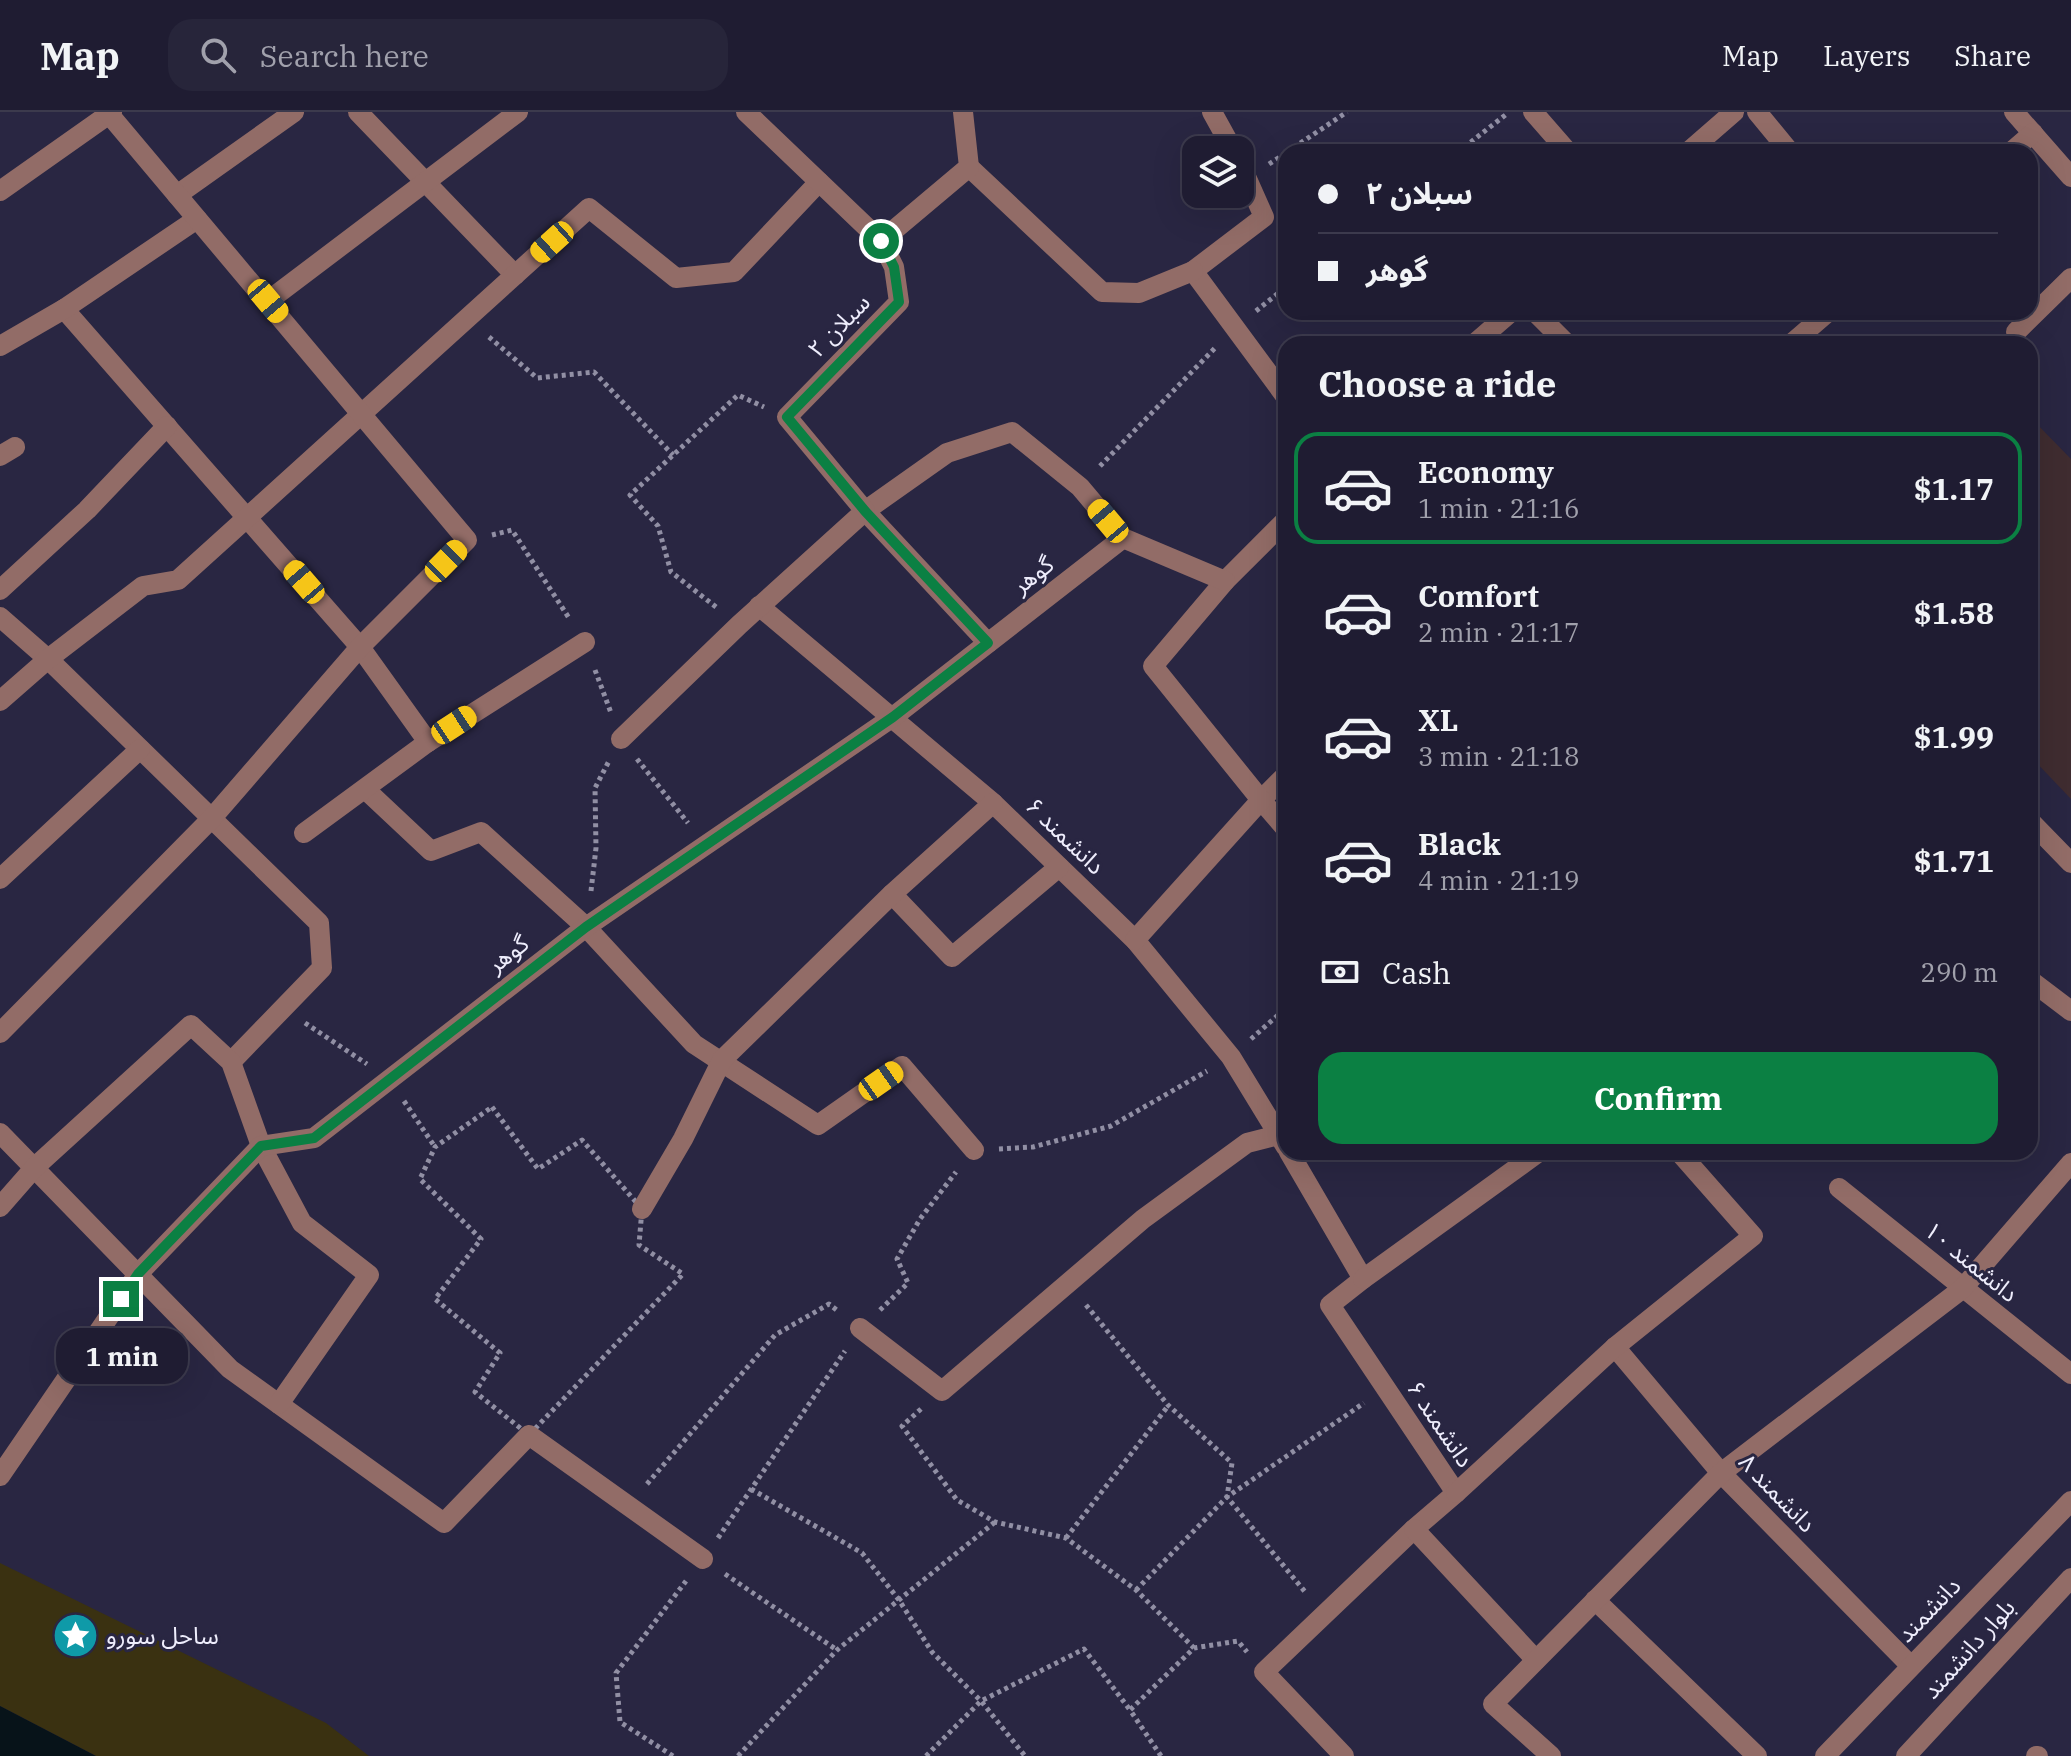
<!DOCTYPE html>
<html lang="en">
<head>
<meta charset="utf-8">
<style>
	:root { --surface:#1f1c32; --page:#27253a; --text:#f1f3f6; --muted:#a1a1ac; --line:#3c3a4d; --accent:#0b8043 }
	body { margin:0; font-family:"IBM Plex Serif","Noto Sans Arabic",serif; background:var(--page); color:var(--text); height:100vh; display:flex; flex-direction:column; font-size:30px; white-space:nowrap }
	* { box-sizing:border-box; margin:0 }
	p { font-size:26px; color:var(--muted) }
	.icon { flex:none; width:44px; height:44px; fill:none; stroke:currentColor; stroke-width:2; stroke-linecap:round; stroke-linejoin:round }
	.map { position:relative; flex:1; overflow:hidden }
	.sheet { position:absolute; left:1278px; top:224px; width:760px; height:824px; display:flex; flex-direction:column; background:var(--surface); border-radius:24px; box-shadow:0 8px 32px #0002,0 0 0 2px var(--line) }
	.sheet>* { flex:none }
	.hud { position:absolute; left:1278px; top:32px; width:760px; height:176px; border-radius:24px; box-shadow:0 8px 32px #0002,0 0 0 2px var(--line); display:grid; align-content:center; height:176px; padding:0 40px; background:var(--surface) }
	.tools { position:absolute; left:1182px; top:24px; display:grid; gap:16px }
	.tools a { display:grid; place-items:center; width:72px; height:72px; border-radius:16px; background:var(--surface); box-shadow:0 8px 32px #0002,0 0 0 2px var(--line); font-size:40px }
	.end { position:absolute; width:36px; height:36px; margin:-18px; border:10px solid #0b8043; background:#fff; box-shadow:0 0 0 4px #fff }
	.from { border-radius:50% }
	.bubble { position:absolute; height:56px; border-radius:24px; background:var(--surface); box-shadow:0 8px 32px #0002,0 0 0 2px var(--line); font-size:26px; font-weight:700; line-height:56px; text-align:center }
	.car { position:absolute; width:24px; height:48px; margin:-24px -12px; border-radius:10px; box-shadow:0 0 6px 2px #0007; background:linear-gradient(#f5c518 24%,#345 0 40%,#f5c518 0 76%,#345 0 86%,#f5c518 0) }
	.hud b { display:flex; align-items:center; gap:28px; height:76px; font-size:30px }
	.hud b+b { border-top:2px solid var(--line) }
	.hud i { width:20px; height:20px; background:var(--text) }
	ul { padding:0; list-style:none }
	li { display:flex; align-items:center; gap:24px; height:112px; margin:0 16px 12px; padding:0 24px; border:4px solid transparent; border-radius:24px }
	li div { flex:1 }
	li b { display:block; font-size:30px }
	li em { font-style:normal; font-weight:700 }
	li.current { border-color:var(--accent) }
	li>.icon { width:72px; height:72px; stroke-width:1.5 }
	h2 { padding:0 40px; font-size:36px; line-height:96px }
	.pay { display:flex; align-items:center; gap:20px; height:88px; padding:0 40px; font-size:30px }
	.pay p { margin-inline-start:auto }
	.action { display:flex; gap:16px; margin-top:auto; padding:16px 40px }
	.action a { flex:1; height:92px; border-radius:24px; background:var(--accent); color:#fff; font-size:32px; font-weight:700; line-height:92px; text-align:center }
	header { display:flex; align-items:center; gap:48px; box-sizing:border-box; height:112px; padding:0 40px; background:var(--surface); border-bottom:2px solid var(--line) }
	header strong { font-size:38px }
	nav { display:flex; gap:44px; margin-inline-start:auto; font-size:28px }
	.search { width:560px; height:72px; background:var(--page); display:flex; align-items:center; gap:20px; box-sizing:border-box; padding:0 28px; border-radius:24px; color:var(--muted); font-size:30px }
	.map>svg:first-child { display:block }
</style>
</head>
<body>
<header>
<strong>Map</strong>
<div class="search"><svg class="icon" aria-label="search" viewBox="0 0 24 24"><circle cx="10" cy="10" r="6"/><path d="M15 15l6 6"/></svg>Search here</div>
<nav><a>Map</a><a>Layers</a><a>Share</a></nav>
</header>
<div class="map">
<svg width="2071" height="1644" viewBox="0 0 2071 1644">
	<rect width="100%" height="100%" fill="#292642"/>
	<!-- education -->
	<polygon fill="#3f2c30" points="2030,305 2071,347 2071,687 2030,644"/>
	<!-- sand -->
	<polygon fill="#3a3111" points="0,1451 326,1611 369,1644 96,1644 0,1594"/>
	<!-- water -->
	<polygon fill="#071319" points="0,1594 96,1644 0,1644"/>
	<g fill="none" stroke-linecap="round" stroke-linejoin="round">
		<!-- path -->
		<g stroke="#918fa4" stroke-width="5" stroke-dasharray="4 4" stroke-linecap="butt">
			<polyline points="1287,40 1347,0"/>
			<polyline points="1458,40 1508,1"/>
			<polyline points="1269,52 1286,41"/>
			<polyline points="1256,199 1286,175"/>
			<polyline points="489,225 537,266 594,260 673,343"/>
			<polyline points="1100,354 1216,235"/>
			<polyline points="492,423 512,418 569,506"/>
			<polyline points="716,495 671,460 658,414 630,383 738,283 764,295"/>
			<polyline points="595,558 611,601"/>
			<polyline points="637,647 688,711"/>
			<polyline points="591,779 596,736 595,676 609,649"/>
			<polyline points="305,911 367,952"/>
			<polyline points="1251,927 1286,896"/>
			<polyline points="404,989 435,1035"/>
			<polygon points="492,995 538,1057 582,1028 642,1097 639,1133 683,1162 529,1323 475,1280 500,1241 435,1187 481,1127 420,1067 435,1035"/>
			<polyline points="999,1037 1033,1035 1111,1014 1207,959"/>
			<polyline points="1086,1193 1168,1293 1232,1351 1227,1385 1306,1481"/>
			<polyline points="880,1198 908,1171 897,1147 920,1107 956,1060"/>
			<polyline points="921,1297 902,1314 957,1388 995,1410 1066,1426 1136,1478 1194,1536"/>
			<polyline points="647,1372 775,1223 829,1192 838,1199"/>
			<polyline points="751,1377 862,1441 899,1488 932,1540 981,1589 1025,1644"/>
			<polyline points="718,1426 845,1239"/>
			<polyline points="1066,1426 1168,1294"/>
			<polyline points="725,1462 837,1538"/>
			<polyline points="1136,1478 1227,1385 1364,1291"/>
			<polyline points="673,1644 620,1610 616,1561 686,1469"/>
			<polyline points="738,1644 837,1538 995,1410"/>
			<polyline points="926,1644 981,1589 1084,1537 1130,1598"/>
			<polyline points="1161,1644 1130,1598 1194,1536 1238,1529 1247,1540"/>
		</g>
		<!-- minor -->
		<g stroke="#926c67" stroke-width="20">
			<polyline points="358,0 515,163"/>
			<polyline points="1212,0 1233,38"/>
			<polyline points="1533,0 1568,40"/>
			<polyline points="1757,0 1790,40"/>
			<polyline points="2014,0 2071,65"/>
			<polyline points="1688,40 1734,0"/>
			<polyline points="2011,40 2033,21"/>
			<polyline points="1240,51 1264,105 1193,159 1286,285"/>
			<polyline points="969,55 1102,180 1139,181 1193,159"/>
			<polyline points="0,79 112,0"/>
			<polyline points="177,83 294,0"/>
			<polyline points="881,129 969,55 963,0"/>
			<polyline points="268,189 518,0"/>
			<polyline points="64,197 360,535 428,630"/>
			<polyline points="1535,200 1567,232"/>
			<polyline points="2016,220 2071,166"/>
			<polyline points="1474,232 1511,200"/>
			<polyline points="1791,232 1828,200"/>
			<polyline points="0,234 64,197 197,107"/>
			<polyline points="0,344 15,335"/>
			<polyline points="0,478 87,398 167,314"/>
			<polyline points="759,494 993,691 1135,828 1231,945 1286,1035"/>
			<polyline points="0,505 48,547 319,811 322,856 231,950"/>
			<polyline points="988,531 865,399 947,341 1012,320 1080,375 1123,426"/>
			<polyline points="0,589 48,547 143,474 178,468 589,96 676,166 734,160 819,70"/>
			<polyline points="621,627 739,513 865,399 787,305 899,190 894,155 881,129 746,0"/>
			<polyline points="1286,663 1261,688 1286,717"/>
			<polyline points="366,678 431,739 481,720 586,815 694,932 818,1013 902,954 974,1038"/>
			<polyline points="2030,709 2071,751"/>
			<polyline points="304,721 428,630 585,530"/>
			<polyline points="0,767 140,637"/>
			<polyline points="892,782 952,845 1059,755"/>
			<polyline points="1135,828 1261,688 1153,554 1225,469 1286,408"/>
			<polyline points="2030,868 2071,899"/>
			<polyline points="0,921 212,706 360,535 467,428 109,2"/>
			<polyline points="0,1021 230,1257 444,1411 529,1323 703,1447"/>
			<polyline points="1289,1040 1363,1167 1330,1193 1456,1381 1414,1417 1264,1560 1344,1644"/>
			<polyline points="1839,1076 2071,1262"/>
			<polyline points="0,1095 35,1055 191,913 231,950 261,1034 302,1111 369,1163 279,1292"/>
			<polyline points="642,1097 683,1027 722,948 892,782 993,691"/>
			<polyline points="1363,1167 1539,1040"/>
			<polyline points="860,1216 942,1279 1143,1107 1247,1031 1286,1021"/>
			<polyline points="1615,1235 1721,1361 1911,1554"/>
			<polyline points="0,1364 138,1162 261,1034 314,1026 586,815 893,605 1123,426 1225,469"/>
			<polyline points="1456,1381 1615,1235 1753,1124 1679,1040"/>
			<polyline points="1414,1417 1536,1548"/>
			<polyline points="1595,1488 1757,1644"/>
			<polyline points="1551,1644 1493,1592 1721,1361 1962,1177 2071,1051"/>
			<polyline points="1825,1644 2071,1389"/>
			<polyline points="1906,1644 2071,1466"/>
			<polyline points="2036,1644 2038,1644"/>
		</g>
	</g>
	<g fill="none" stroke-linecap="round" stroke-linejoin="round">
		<!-- route -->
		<polyline stroke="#0b8043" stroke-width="10" points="121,1187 138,1162 261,1034 314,1026 586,815 893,605 988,531 865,399 787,305 899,190 894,155 881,129"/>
	</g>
	<!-- icons -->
	<defs>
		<symbol id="sight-disc" viewBox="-11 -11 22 22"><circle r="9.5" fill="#0f9aa8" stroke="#292642"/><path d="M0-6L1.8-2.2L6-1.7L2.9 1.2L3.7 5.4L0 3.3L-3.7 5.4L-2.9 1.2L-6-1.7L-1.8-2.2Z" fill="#fff"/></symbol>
	</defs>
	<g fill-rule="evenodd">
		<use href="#sight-disc" x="50" y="1498" width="51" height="51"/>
	</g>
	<g text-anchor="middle" stroke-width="6" stroke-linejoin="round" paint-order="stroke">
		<!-- street labels -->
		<g font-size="24" fill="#eeedfc" stroke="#292642">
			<text transform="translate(839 214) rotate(-46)" y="8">سبلان ۲</text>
			<text transform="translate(1033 463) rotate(-38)" y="8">گوهر</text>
			<text transform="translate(1065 724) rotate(44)" y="8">دانشمند ۶</text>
			<text transform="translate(508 842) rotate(-38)" y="8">گوهر</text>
			<text transform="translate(1971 1150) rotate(39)" y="8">دانشمند ۱۰</text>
			<text transform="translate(1440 1312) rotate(56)" y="8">دانشمند ۶</text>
			<text transform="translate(1777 1381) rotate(46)" y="8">دانشمند ۸</text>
			<text transform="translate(1929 1498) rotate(-46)" y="8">دانشمند</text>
			<text transform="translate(1969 1537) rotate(-48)" y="8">بلوار دانشمند</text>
		</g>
		<!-- poi labels -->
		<g font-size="24" fill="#eeedfc" stroke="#292642" text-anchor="start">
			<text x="106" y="1532">ساحل سورو</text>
		</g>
	</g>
</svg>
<div class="tools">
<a><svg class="icon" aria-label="layers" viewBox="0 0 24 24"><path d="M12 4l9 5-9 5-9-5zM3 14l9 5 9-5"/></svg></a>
</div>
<i class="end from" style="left:881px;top:129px"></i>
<i class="end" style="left:121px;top:1187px"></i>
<div class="bubble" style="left:56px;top:1216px;width:132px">1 min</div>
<i class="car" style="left:552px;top:130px;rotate:228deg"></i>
<i class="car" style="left:268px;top:189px;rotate:140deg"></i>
<i class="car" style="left:1108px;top:409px;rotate:320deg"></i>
<i class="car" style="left:446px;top:449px;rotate:45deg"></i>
<i class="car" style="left:304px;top:470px;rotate:319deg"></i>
<i class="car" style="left:454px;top:613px;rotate:57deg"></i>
<i class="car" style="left:881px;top:969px;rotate:55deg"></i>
<div class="hud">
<b><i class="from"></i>سبلان ۲</b>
<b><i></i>گوهر</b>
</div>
<section class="sheet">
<h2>Choose a ride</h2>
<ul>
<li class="current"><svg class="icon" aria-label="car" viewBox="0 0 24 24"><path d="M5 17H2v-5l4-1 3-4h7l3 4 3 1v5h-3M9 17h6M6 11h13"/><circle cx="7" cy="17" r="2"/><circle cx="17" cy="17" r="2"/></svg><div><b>Economy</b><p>1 min · 21:16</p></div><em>$1.17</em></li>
<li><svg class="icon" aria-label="car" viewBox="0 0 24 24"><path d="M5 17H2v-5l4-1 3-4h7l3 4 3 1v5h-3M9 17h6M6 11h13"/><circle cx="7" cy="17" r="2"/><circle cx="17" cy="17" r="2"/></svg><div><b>Comfort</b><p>2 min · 21:17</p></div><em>$1.58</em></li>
<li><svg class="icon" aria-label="car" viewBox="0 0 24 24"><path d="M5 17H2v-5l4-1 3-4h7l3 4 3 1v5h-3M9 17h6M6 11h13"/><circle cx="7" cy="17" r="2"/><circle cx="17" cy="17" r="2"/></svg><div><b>XL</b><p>3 min · 21:18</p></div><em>$1.99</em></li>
<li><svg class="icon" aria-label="car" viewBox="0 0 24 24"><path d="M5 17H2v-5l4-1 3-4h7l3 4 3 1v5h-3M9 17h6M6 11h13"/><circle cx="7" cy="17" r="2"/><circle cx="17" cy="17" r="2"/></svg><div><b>Black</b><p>4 min · 21:19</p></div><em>$1.71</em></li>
</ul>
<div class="pay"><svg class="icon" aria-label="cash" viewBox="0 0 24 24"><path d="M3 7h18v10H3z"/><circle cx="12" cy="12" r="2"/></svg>Cash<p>290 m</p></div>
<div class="action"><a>Confirm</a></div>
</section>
</div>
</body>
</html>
